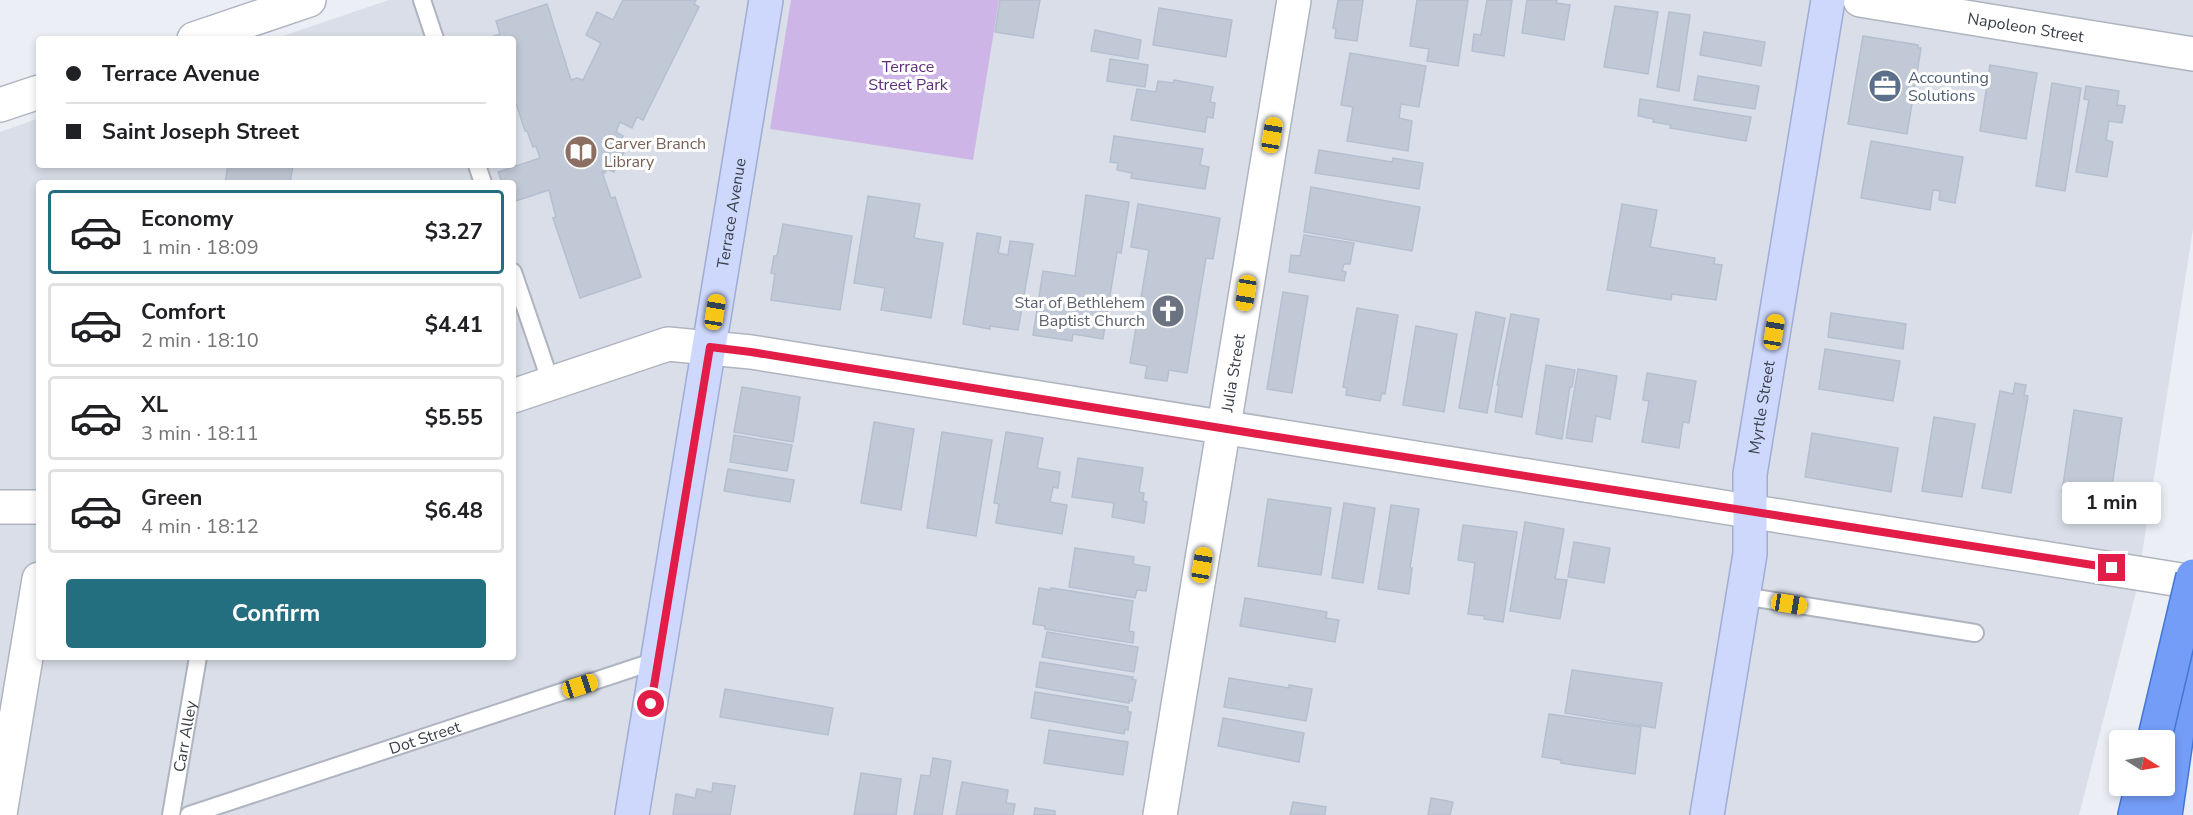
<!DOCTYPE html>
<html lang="en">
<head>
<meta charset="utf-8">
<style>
	:root { --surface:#fff; --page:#f2f2f2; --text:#202124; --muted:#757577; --line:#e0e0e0; --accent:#236e7f }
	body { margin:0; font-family:"Nunito Sans",sans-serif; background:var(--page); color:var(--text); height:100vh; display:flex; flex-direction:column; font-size:22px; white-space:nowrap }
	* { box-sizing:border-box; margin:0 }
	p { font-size:20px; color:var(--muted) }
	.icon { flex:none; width:33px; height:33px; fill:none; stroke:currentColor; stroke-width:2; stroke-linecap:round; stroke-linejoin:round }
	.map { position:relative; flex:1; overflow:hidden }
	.side { position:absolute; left:36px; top:180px; width:480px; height:480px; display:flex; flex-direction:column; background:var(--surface); border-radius:6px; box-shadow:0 3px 9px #0003 }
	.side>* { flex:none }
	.banner { position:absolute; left:36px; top:36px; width:480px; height:132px; border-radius:6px; box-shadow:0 3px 9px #0003; display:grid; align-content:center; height:132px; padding:0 30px; background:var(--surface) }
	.needle { width:39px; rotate:101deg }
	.buttons { position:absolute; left:2109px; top:730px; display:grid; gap:12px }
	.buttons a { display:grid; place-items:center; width:66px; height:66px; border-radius:6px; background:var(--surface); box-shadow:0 3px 9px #0003; font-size:30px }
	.end { position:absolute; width:27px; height:27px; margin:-14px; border:8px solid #e11d48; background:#fff; box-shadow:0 0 0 3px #fff }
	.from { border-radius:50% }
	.bubble { position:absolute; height:42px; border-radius:6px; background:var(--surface); box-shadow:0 3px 9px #0003; font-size:20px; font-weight:700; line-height:42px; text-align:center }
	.car { position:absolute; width:18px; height:36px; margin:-18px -9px; border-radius:8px; box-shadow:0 0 4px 2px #0007; background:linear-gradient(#f5c518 24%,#345 0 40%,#f5c518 0 76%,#345 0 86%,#f5c518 0) }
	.banner b { display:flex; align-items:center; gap:21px; height:57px; font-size:22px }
	.banner b+b { border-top:2px solid var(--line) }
	.banner i { width:15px; height:15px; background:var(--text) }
	ul { padding:10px 0 0; list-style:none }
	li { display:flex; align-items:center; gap:18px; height:84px; margin:0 12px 9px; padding:0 18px; border:3px solid var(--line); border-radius:6px }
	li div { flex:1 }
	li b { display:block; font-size:22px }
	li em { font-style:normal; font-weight:700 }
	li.active { border-color:var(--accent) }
	li>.icon { width:54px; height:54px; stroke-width:1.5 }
	.action { display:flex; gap:12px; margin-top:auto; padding:12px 30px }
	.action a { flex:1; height:69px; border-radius:6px; background:var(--accent); color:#fff; font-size:24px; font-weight:700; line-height:69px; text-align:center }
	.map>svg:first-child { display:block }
</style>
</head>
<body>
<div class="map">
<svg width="2193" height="815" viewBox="0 0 2193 815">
	<rect width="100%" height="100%" fill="#ebeef5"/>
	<!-- residential -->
	<path fill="#d9dee8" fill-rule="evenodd" d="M389 0H2193V229L2136 592 2079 815H0V132L39 118V165H513V39H274ZM39 183H513V657H39Z"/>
	<!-- green -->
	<polygon fill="#cdb6e7" points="791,0 999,0 973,160 770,129"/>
	<!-- building -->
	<g fill="#c1c9d6" stroke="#b4bfd0" stroke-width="1.5">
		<polygon points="623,0 696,0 694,4 699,7 643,120 637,117 632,128 620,122 616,132 623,136 621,140 628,144 614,172 607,169 605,173 602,172 611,198 615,197 641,277 580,298 553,218 556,217 549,190 513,202 513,183 502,183 498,172 540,158 536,146 533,147 527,131 525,131 513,94 513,39 495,39 494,36 500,34 496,21 547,4 571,80 577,78 583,80 601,43 586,35 597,12 613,20"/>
		<polygon points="1000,0 1040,0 1033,38 995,32"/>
		<polygon points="1338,0 1363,0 1357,41 1335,38 1336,29 1333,28"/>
		<polygon points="1417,0 1468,0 1458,66 1427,61 1429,49 1410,46"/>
		<polygon points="1487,0 1512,0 1504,56 1472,51 1474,34 1481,35"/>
		<polygon points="1527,0 1557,0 1556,3 1570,5 1564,40 1522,33"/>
		<polygon points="1615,6 1658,12 1648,74 1604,67"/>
		<polygon points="1159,8 1232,20 1226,57 1153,45"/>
		<polygon points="1669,12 1690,15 1679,91 1657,87"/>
		<polygon points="1095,30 1141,40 1138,59 1091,51"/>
		<polygon points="1704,32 1765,42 1761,66 1700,55"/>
		<polygon points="1863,36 1918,45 1918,48 1921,48 1907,134 1848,124"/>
		<polygon points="1350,53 1426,66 1419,107 1401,104 1399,118 1412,121 1408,151 1347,141 1353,107 1341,105"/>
		<polygon points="1110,59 1148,65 1145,87 1107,81"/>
		<polygon points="1990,65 2037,73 2026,139 1980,131"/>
		<polygon points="1698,76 1759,86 1755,109 1694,100"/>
		<polygon points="1174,80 1213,87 1210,102 1215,103 1213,118 1207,117 1205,132 1131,120 1137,89 1156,92 1158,81 1173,83"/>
		<polygon points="2052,83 2081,88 2065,191 2036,186"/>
		<polygon points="2086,86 2119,91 2117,105 2125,106 2122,123 2109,121 2106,140 2113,142 2107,177 2076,172 2089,100 2084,99"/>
		<polygon points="1640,99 1751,117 1746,141 1670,128 1671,125 1653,122 1654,119 1638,116"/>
		<polygon points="1114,136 1203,149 1200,165 1209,167 1205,189 1131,178 1132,173 1117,170 1118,163 1110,162"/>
		<polygon points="1871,141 1963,157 1955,203 1939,200 1940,191 1933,190 1930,210 1861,198"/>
		<polygon points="1319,150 1392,162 1393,158 1423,163 1419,189 1315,173"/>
		<polygon points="228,165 293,165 290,183 225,183"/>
		<polygon points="1311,187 1420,207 1412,251 1304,232"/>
		<polygon points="1086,195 1129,202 1121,253 1117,252 1103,339 1073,334 1072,341 1033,335 1043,271 1075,276"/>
		<polygon points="868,196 920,204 914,238 943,243 931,318 881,310 885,288 854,283"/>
		<polygon points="1138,204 1220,218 1213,259 1206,258 1187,373 1169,370 1167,381 1145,378 1147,366 1130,363 1149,250 1131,247"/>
		<polygon points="1622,204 1657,210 1650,247 1715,258 1714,264 1722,265 1716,300 1672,294 1671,300 1607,290"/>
		<polygon points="783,224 852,236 840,310 771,300 775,274 771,273 774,256 777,256"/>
		<polygon points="977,233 1001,237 998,253 1008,255 1010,241 1033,244 1018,330 990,326 990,329 963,324"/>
		<polygon points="1304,235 1354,243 1350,264 1344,264 1342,271 1346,272 1344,281 1289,272 1291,255 1300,256"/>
		<polygon points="1283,292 1308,296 1292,393 1267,389"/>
		<polygon points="1357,308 1398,315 1385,394 1382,393 1380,401 1346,395 1347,388 1343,387"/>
		<polygon points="1476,312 1505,318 1487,413 1459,408"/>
		<polygon points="1831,313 1906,324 1903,349 1828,337"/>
		<polygon points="1511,314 1539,319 1522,417 1495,412 1499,385 1497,385"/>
		<polygon points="1416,326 1457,334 1444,412 1403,405"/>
		<polygon points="1825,349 1900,361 1893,401 1819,389"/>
		<polygon points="1546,365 1575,370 1572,387 1570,387 1562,439 1536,434"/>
		<polygon points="1578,369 1617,376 1610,419 1596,416 1592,442 1566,438"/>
		<polygon points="1647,373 1696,381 1689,423 1683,422 1679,448 1642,442 1649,401 1643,400"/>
		<polygon points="2015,383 2026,385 2024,395 2028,396 2011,493 1982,488 2000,391 2013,394"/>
		<polygon points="742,387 800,397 793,442 734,432"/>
		<polygon points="2074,410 2122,418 2110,500 2097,498 2095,509 2071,505 2072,494 2062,492"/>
		<polygon points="1934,417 1975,424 1962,497 1922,491"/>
		<polygon points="874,422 914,429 901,510 861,503"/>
		<polygon points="942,432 992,440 976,536 927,528"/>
		<polygon points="1006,432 1043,438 1037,468 1060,472 1058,488 1053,487 1050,502 1067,505 1062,534 996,523 999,504 994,503"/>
		<polygon points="1812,433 1898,448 1891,492 1805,477"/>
		<polygon points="734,435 792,445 787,471 730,462"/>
		<polygon points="1078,458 1143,468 1139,492 1144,493 1143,501 1147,502 1144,523 1112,517 1114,503 1072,497"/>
		<polygon points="728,469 794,480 790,502 724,491"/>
		<polygon points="1268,499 1331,508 1321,575 1258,566"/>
		<polygon points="1344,503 1375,508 1363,583 1332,578"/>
		<polygon points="1391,505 1419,509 1410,568 1412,568 1409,594 1378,589"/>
		<polygon points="1525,522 1564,529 1555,579 1567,580 1560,619 1510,611"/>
		<polygon points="1463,525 1517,532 1503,622 1484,619 1485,616 1468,614 1475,563 1458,560"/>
		<polygon points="1574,542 1610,548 1604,583 1568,577"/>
		<polygon points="1075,548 1134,557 1133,564 1150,567 1146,591 1137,590 1135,598 1069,587"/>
		<polygon points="1039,588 1051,590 1051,588 1133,601 1129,631 1134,632 1133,643 1045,629 1045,626 1033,624"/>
		<polygon points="1245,598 1327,612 1326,618 1339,620 1335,642 1240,626"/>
		<polygon points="1047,632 1138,647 1134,672 1042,657"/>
		<polygon points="1040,662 1133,677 1132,679 1136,680 1132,701 1129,700 1129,703 1036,687"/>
		<polygon points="1572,670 1662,683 1655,728 1565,713"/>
		<polygon points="1229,678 1289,688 1289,685 1312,689 1306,721 1224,707"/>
		<polygon points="725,689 833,708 828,735 720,717"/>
		<polygon points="1035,692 1128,707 1128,712 1131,712 1128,730 1125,729 1124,734 1031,718"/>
		<polygon points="1549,714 1641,727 1635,774 1561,763 1561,760 1542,757"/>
		<polygon points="1223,718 1304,733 1299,762 1218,746"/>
		<polygon points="1049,730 1128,742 1123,775 1044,763"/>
		<polygon points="933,758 951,761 942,815 914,815 921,775 930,776"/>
		<polygon points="861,773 901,779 896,815 854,815"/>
		<polygon points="962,782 1008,790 1006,803 1015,804 1013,815 956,815"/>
		<polygon points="713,783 735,786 730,815 673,815 676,794 695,798 697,789 712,792"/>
		<polygon points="1431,798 1453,802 1450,815 1428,815"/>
		<polygon points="1293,802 1326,807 1325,815 1290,815"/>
		<polygon points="1035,808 1055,811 1055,815 1034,815"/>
	</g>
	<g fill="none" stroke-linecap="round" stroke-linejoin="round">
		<defs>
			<g id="lane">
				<polyline points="422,0 435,39"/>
				<polyline points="477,165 483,183"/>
				<polyline points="513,272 551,383"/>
				<polyline points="1743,596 1975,633"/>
				<path id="s1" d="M171 815 198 657"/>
				<path id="s2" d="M189 815 658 660"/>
			</g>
			<g id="street">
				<path id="s3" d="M1860 0 2193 54"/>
				<polyline points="194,39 309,0"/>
				<polyline points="0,105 39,92"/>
				<polyline points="513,396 668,344 751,352 2193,582"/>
				<polyline points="0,507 39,507"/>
				<polyline points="0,814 39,579"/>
				<path id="s4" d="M1160 815 1294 0"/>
			</g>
			<g id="secondary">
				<path id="s5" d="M632 815 766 0"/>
				<path id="s6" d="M1707 815 1750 554V474L1828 0"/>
			</g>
			<g id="highway">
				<polyline points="2135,815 2142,786"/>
				<polyline points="2165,815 2190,643"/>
			</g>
		</defs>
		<!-- lane casing -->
		<use href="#lane" stroke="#aeb4c0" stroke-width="20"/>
		<!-- street casing -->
		<use href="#street" stroke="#aeb4c0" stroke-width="36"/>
		<!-- secondary casing -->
		<use href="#secondary" stroke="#9facd5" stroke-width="36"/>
		<!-- highway casing -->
		<use href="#highway" stroke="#4377d6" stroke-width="36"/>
		<!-- lane -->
		<use href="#lane" stroke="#fff" stroke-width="16"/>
		<!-- street -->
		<use href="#street" stroke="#fff" stroke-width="33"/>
		<!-- secondary -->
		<use href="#secondary" stroke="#ced8fc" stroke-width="33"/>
		<!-- highway -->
		<use href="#highway" stroke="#749df7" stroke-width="33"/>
		<defs>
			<polyline id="highway-bridge" points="2154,741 2193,576"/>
		</defs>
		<!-- highway-bridge casing -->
		<use href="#highway-bridge" stroke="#4377d6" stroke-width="36" stroke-linecap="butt"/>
		<!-- highway-bridge -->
		<use href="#highway-bridge" stroke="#749df7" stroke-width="33"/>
	</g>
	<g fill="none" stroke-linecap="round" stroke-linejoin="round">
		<!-- route -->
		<polyline stroke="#e11d48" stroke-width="8" points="651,704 710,347 751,352 1258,434 2112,568"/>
	</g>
	<!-- icons -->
	<defs>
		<symbol id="office-disc" viewBox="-11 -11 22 22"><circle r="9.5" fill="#5c6f8a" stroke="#fff"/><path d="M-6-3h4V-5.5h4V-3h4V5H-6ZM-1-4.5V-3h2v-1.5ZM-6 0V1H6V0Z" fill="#fff"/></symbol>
		<symbol id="library-disc" viewBox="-11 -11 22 22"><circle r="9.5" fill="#8d6e63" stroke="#fff"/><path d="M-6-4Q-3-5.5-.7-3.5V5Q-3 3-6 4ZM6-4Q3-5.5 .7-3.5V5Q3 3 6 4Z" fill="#fff"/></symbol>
		<symbol id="church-disc" viewBox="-11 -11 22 22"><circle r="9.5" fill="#6b7280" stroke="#fff"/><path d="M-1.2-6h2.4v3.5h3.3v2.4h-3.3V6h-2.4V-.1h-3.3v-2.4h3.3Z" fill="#fff"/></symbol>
	</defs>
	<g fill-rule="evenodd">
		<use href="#office-disc" x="1866" y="67" width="38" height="38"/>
		<use href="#library-disc" x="562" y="133" width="38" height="38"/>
		<use href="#church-disc" x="1149" y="292" width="38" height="38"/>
	</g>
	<g text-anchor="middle" stroke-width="6" stroke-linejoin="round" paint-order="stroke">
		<!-- street labels -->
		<g font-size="16" fill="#393f49" stroke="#fff">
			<text dy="6" stroke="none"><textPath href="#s3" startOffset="168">Napoleon Street</textPath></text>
			<text dy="6" stroke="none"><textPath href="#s5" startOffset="610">Terrace Avenue</textPath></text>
			<text dy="6" stroke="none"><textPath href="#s4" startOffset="448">Julia Street</textPath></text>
			<text dy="6" stroke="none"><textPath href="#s6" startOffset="412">Myrtle Street</textPath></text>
			<text dy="6" stroke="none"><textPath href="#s1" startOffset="80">Carr Alley</textPath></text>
			<text dy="6" stroke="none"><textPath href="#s2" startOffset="248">Dot Street</textPath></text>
		</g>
		<!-- park labels -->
		<g font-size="16" fill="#5e2e79" stroke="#fff">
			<text x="908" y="72">Terrace<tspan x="908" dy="18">Street Park</tspan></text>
		</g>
		<!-- service labels -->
		<g font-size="16" fill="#4e5e75" stroke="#fff" text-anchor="start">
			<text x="1908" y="83">Accounting<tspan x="1908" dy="18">Solutions</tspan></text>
		</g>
		<!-- education labels -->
		<g font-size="16" fill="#785e54" stroke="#fff" text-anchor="start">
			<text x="604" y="149">Carver Branch<tspan x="604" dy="18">Library</tspan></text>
		</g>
		<!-- worship labels -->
		<g font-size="16" fill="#5b616d" stroke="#fff" text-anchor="end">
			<text x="1145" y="308">Star of Bethlehem<tspan x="1145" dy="18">Baptist Church</tspan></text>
		</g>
	</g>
</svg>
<div class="buttons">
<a><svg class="needle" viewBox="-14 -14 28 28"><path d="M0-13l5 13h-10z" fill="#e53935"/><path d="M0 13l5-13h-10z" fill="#757577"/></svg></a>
</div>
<i class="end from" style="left:651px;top:704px"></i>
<i class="end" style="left:2112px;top:568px"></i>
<div class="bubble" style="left:2062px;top:482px;width:99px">1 min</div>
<i class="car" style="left:1272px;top:135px;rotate:9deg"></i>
<i class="car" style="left:1246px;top:293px;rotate:189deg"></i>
<i class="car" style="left:715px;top:312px;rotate:9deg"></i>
<i class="car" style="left:1774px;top:332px;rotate:9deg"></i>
<i class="car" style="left:1202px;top:565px;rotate:9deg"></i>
<i class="car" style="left:1789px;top:604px;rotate:99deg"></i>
<i class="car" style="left:580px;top:686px;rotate:72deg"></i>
<div class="banner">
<b><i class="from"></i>Terrace Avenue</b>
<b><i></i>Saint Joseph Street</b>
</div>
<section class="side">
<ul>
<li class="active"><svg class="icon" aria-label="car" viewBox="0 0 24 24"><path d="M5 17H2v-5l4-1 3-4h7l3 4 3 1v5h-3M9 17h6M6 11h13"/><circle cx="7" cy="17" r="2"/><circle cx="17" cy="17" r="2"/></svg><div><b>Economy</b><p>1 min · 18:09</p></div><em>$3.27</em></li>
<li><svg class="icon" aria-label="car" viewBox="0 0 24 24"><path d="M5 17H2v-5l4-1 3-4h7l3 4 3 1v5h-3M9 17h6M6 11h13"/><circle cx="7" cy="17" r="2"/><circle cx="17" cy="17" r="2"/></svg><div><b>Comfort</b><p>2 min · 18:10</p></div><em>$4.41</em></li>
<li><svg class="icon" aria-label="car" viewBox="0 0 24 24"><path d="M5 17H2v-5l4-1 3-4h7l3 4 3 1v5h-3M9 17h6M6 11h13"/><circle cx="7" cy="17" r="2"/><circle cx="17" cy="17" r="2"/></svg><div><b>XL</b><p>3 min · 18:11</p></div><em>$5.55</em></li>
<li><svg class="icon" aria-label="car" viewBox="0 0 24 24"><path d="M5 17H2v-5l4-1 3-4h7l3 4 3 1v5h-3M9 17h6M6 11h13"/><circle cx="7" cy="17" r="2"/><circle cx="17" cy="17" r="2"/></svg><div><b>Green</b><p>4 min · 18:12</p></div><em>$6.48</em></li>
</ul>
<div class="action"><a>Confirm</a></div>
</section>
</div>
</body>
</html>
